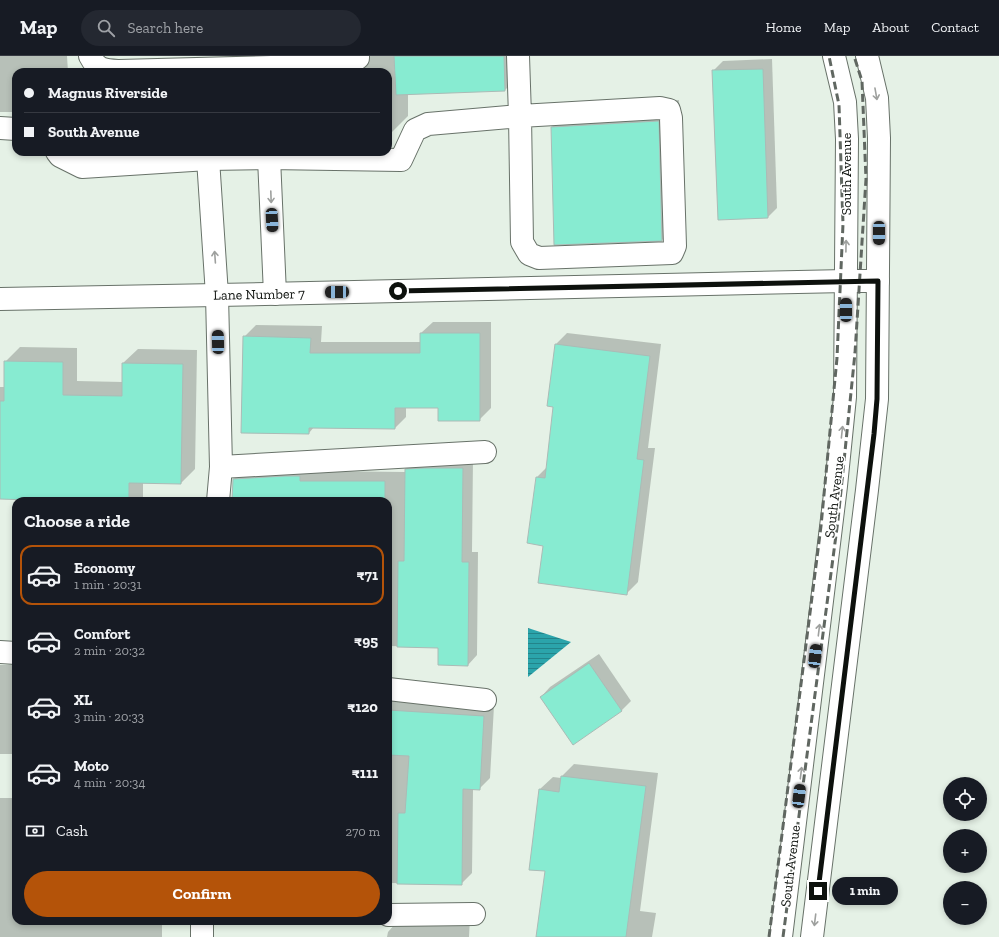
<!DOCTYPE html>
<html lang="en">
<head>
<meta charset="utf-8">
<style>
	:root { --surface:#171b24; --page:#242831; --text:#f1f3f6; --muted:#9ea1a6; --line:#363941; --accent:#b45309 }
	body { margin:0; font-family:"Zilla Slab",serif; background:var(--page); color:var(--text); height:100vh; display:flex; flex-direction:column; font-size:15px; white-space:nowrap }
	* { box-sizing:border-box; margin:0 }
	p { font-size:13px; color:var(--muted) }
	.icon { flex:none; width:22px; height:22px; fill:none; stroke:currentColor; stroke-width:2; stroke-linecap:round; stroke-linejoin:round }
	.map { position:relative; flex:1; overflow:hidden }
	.panel { position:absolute; left:12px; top:441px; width:380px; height:428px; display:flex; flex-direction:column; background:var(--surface); border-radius:12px; box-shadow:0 2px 6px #0003 }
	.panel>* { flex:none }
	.hud { position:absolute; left:12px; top:12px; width:380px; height:88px; border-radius:12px; box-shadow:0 2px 6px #0003; display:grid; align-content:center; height:88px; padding:0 12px; background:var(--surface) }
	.controls { position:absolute; left:943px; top:721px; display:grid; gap:8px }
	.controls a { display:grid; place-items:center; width:44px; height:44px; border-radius:50%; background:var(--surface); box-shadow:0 2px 6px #0003; font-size:20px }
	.end { position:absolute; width:18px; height:18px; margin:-9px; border:5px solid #0d110d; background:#fff; box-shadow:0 0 0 2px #fff }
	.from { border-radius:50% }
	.bubble { position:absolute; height:28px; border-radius:14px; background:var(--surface); box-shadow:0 2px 6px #0003; font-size:13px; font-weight:800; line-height:28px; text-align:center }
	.car { position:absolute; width:12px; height:24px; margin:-12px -6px; border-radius:5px; box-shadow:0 0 3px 1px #0007; background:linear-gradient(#222 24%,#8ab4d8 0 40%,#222 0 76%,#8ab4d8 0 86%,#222 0) }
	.hud b { display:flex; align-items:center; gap:14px; height:38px; font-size:15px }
	.hud b+b { border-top:1px solid var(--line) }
	.hud i { width:10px; height:10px; background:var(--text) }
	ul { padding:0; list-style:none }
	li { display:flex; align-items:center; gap:12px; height:60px; margin:0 8px 6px; padding:0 4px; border:2px solid transparent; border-radius:12px }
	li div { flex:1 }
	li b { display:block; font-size:15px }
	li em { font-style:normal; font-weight:800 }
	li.current { border-color:var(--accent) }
	li>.icon { width:36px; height:36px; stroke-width:1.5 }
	h2 { padding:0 12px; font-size:18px; line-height:48px }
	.pay { display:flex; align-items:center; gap:10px; height:44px; padding:0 12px; font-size:15px }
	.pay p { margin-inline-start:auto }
	.action { display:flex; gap:8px; margin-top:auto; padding:8px 12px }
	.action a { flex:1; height:46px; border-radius:24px; background:var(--accent); color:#fff; font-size:16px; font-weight:800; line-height:46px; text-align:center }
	header { display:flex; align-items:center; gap:24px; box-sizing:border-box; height:56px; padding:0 20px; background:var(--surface); border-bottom:1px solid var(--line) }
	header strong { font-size:19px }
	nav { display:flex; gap:22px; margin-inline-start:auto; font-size:14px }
	.search { width:280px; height:36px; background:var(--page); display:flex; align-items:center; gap:10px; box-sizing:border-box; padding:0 14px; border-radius:22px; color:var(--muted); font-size:15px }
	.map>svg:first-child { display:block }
</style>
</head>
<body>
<header>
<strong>Map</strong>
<div class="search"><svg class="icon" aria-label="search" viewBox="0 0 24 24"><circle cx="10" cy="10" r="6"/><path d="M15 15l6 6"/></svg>Search here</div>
<nav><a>Home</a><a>Map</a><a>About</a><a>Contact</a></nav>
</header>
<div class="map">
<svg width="999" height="881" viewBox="0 0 999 881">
	<defs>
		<pattern id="water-rules" width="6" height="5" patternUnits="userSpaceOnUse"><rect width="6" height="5" fill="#2ba4ab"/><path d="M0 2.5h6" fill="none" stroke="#23848a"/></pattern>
	</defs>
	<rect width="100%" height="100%" fill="#e5f1e6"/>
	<!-- water -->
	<polygon fill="url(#water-rules)" points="528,572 571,586 528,621"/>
	<!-- shadow -->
	<g fill="#0003">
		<polygon points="0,0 67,0 68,16 16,16 16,56 0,56"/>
		<polygon points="372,0 525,0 526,13 505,34 408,38 408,60 388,80 388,16 106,16 119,3 141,7"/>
		<polygon points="772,3 777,152 768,161 713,15 723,5"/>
		<polygon points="679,44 683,163 662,184 552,71 573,50"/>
		<polygon points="433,266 491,266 491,352 479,364 439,351 406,351 406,361 395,372 314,371 309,377 244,281 256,269 322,270 321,286 421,286 421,277"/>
		<polygon points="567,277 661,288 648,392 655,392 638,526 626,538 544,489 528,486 537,421 548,410 554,350 548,349 556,288"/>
		<polygon points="20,291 77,292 77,325 123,326 123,307 138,293 197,294 195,413 181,427 143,427 143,445 29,445 29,443 0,442 0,331 5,331 5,306"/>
		<polygon points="473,403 472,496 478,496 477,599 468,609 439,591 389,590 388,592 388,445 233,445 234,423 243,414 406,416 406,413 416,404"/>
		<polygon points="599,598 631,645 621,655 541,641 550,631"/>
		<rect x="0" y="609" width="16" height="89"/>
		<polygon points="388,643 494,650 490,722 479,733 473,733 472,817 461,828 388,827"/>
		<polygon points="574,708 658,717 640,855 656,857 652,881 537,881 546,815 540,733 553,721 561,722 562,720"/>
		<polygon points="0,742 16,742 16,865 162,865 162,881 0,881"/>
		<polygon points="470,862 469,881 387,881 388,876 396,867 437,870 445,863"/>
	</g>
	<!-- building -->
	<g fill="#87ebd1" stroke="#abbbb6">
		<polygon points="394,0 504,0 505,35 396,39"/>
		<polygon points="763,13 768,162 718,164 712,14"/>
		<polygon points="659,65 662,185 554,189 551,71"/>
		<polygon points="420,277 480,277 480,365 438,365 438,352 395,352 395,373 309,372 309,378 241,377 243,280 311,282 310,297 420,297"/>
		<polygon points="555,288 650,300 637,403 644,404 627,539 538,527 543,490 527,487 536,421 545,422 553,351 547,350"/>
		<polygon points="4,305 63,306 63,339 122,340 122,307 183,308 181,428 129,427 129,445 28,445 28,444 0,443 0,345 4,345"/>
		<polygon points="424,412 463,412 462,506 469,506 468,610 438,609 438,592 397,591 398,505 404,505 405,413"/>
		<polygon points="285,420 300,420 300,425 385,425 385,445 232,445 233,423"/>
		<polygon points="589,607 622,655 573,689 540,641"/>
		<polygon points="388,654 484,660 480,734 463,733 462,829 397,828 398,757 405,757 409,700 388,699"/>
		<polygon points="561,720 646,730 626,881 536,881 545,815 529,814 539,733 559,736"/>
	</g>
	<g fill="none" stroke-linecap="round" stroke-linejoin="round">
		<defs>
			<g id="street">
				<path d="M90 0C97 14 104 14 119 15L348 9 358 2V0"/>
				<polyline points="0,72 16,73"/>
				<polyline points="57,96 60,100 82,111 208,103 269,102 401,104 415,74 428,68 520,60 522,186 529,198 539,202 672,197 675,190 671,62 669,54 660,52 520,60 518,0"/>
				<polyline points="269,102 275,238"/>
				<polyline points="208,103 217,239 221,411 218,445"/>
				<polyline points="0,243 217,239 846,225 878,225"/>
				<polyline points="221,411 485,396"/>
				<polyline points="0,596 16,597"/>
				<polyline points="388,633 485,644"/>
				<polyline points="388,859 474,858"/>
				<polyline points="202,881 202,865"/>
			</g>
			<g id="secondary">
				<polyline points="781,881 836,430 845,341 847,83 845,46 834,0"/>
				<polyline points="812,881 867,434 877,343 879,82 877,42 867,0"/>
			</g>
		</defs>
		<!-- street casing -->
		<use href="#street" stroke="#687269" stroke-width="24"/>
		<!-- secondary casing -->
		<use href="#secondary" stroke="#687269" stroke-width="24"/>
		<!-- street -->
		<use href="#street" stroke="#fff" stroke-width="22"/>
		<!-- secondary -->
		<use href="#secondary" stroke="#fff" stroke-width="22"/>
		<!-- rail -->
		<g stroke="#606761" stroke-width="3" stroke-dasharray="8 4" stroke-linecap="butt">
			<polyline points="769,881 821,470 837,302 843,168 839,49 829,0"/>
			<polyline points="783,881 838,464 855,297 866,123 862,25 854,0"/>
		</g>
	</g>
	<!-- one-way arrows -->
	<defs><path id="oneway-shaft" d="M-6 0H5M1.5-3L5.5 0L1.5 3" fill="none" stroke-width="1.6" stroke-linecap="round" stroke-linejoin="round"/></defs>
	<g stroke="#9ea09e">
		<use href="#oneway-shaft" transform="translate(876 38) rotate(80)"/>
		<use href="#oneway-shaft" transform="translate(271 141) rotate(88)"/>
		<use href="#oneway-shaft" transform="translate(846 190) rotate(-89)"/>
		<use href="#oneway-shaft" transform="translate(215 201) rotate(-94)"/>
		<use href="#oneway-shaft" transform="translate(842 376) rotate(-84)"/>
		<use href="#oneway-shaft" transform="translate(819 574) rotate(-83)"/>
		<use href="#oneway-shaft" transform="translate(801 717) rotate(-83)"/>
		<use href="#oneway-shaft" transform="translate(815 864) rotate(97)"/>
	</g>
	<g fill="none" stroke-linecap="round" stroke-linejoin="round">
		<!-- route -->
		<polyline stroke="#0d110d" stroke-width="5" points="398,235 878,225 877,343 874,378 818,835"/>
	</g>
	<g text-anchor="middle" stroke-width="3" stroke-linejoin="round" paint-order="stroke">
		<!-- street labels -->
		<g font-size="14" fill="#0d110d" stroke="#fff">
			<text transform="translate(846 118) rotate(-90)" y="5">South Avenue</text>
			<text transform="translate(259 238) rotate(-1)" y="5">Lane Number 7</text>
			<text transform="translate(834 441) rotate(-83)" y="5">South Avenue</text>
			<text transform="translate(790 810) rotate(-83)" y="5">South Avenue</text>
		</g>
	</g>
</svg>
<div class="controls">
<a><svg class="icon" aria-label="locate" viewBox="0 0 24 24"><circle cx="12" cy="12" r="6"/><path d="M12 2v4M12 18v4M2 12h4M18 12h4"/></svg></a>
<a>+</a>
<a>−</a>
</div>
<i class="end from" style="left:398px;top:235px"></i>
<i class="end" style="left:818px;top:835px"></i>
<div class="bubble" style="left:832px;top:821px;width:66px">1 min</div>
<i class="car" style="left:272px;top:164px;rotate:177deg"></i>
<i class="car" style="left:879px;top:177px;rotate:180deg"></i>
<i class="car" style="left:337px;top:236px;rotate:269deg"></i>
<i class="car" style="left:846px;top:254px;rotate:0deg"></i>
<i class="car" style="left:218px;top:286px;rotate:359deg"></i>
<i class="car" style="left:815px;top:600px;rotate:7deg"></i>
<i class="car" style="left:799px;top:740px;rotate:7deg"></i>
<div class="hud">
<b><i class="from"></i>Magnus Riverside</b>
<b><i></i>South Avenue</b>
</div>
<section class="panel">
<h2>Choose a ride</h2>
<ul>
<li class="current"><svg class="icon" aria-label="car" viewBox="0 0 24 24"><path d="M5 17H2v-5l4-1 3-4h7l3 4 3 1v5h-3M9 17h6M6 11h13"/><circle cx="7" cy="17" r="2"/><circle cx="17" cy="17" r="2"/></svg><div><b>Economy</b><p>1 min · 20:31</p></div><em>₹71</em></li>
<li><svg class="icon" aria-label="car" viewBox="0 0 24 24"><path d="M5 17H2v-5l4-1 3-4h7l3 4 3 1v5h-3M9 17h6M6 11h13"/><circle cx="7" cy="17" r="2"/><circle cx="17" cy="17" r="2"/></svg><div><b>Comfort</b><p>2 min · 20:32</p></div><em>₹95</em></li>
<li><svg class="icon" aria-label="car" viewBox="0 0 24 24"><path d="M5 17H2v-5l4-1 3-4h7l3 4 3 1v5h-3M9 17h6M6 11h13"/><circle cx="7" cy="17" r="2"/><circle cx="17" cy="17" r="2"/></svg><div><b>XL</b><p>3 min · 20:33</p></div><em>₹120</em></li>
<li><svg class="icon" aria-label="car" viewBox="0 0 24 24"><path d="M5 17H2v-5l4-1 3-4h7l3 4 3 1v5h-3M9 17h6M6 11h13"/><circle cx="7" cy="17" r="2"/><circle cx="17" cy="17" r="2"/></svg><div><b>Moto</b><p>4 min · 20:34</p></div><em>₹111</em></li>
</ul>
<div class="pay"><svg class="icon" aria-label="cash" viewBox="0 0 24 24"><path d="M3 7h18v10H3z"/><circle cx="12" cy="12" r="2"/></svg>Cash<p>270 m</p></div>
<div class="action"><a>Confirm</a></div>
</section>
</div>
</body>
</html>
